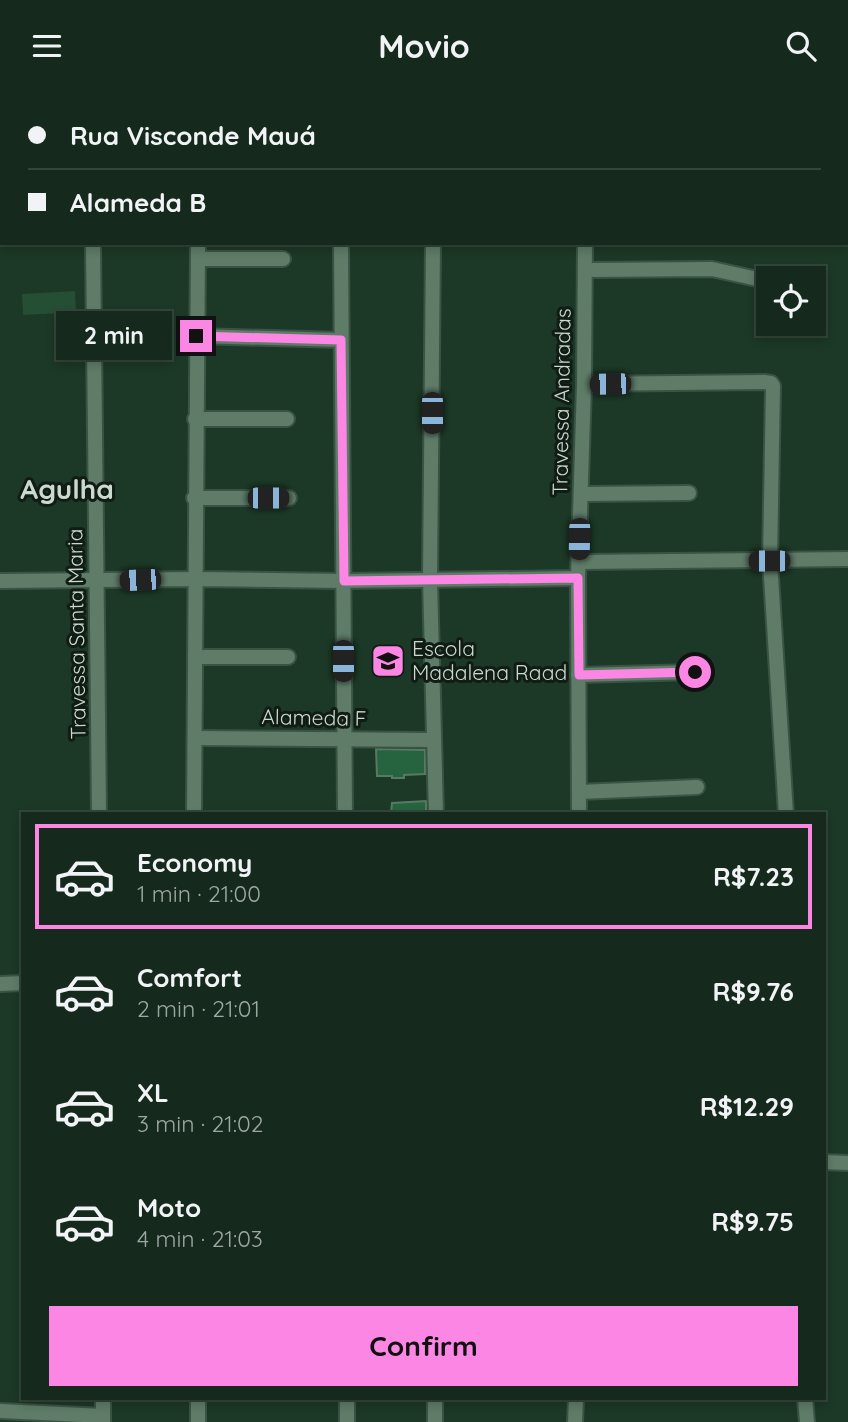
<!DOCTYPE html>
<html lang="en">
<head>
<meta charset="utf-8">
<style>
	:root { --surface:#152a1c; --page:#223629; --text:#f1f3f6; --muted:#9da7a3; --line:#34463b; --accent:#fc86e4 }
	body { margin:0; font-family:Quicksand,sans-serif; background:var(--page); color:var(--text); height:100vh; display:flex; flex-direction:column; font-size:26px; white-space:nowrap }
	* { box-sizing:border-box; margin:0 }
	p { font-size:23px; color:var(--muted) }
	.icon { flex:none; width:38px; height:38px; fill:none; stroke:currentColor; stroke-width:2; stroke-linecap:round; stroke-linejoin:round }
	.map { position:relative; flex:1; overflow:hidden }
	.panel { position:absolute; left:21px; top:721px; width:805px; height:588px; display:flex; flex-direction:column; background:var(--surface); border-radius:0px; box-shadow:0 4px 10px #0003,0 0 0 2px var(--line) }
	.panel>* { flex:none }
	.banner { position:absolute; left:0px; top:0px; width:849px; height:154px; box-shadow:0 4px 10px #0003,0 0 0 2px var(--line); display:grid; align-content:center; height:154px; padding:0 28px; background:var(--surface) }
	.tools { position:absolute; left:756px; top:175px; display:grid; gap:14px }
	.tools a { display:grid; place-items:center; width:70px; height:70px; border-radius:0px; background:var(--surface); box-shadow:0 4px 10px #0003,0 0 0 2px var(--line); font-size:35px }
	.end { position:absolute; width:32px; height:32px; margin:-16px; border:9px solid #fc86e4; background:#111; box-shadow:0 0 0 4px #111 }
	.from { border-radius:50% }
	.bubble { position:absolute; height:49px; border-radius:0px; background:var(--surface); box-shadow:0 4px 10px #0003,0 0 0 2px var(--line); font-size:23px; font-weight:700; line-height:49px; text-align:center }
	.car { position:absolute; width:21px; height:42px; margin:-21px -10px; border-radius:9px; box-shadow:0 0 5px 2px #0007; background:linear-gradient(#222 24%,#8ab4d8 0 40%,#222 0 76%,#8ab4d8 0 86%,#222 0) }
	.banner b { display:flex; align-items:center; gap:24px; height:66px; font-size:26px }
	.banner b+b { border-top:2px solid var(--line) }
	.banner i { width:18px; height:18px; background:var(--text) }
	ul { padding:12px 0 0; list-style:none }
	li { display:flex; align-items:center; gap:21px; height:105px; margin:0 14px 10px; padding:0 14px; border:4px solid transparent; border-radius:0px }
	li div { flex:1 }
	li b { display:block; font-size:26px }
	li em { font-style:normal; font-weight:700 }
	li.active { border-color:var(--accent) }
	li>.icon { width:63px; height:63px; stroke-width:1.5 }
	.button { display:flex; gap:14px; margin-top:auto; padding:14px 28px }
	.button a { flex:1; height:80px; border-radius:0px; background:var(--accent); color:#111; font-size:28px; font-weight:700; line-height:80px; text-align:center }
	header { display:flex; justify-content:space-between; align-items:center; height:91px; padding:0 28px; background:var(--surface); font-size:32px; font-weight:700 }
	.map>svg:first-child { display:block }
</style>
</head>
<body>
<header><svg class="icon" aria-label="menu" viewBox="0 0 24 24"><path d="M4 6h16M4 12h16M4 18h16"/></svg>Movio<svg class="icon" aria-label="search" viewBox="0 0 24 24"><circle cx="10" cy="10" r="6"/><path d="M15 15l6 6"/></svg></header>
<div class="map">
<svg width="848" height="1331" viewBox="0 0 848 1331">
	<rect width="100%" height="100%" fill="#1c3826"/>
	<!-- park -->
	<polygon fill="#254f35" points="75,200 76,221 23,224 22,203"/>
	<!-- building -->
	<g fill="#266440" stroke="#5a7964" stroke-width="2">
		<polygon points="376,658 425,659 425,683 404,684 404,687 392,687 392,685 377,685"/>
		<polygon points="426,710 426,723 391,723 392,712"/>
	</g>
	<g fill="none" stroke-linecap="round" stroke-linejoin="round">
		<defs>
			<g id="minor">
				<polyline points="36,0 36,2"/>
				<polyline points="509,0 509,2"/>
				<polyline points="646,0 646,2"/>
				<polyline points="241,2 241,0"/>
				<polyline points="285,2 285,0"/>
				<polyline points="814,2 814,0"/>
				<polyline points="93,152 99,723"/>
				<polyline points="341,152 345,723"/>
				<polyline points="433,152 430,488 436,723"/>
				<polyline points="198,168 283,168"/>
				<polyline points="586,179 712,178 762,189"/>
				<polyline points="196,245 341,249"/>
				<polyline points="584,293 764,291 771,292 773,295 770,470 786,723"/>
				<polyline points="195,328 287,328"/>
				<polyline points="581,403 689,402"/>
				<polyline points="194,407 289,407"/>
				<polyline points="579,471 848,468"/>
				<polyline points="0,490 197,488 344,490 578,487"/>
				<polyline points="195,566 288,566"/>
				<polyline points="578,584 695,581"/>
				<polyline points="195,647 432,649"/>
				<polyline points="579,701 697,696"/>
				<polyline points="194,723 198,152"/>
				<polyline points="579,723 578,487 584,293 585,152"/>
				<polyline points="0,893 23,892"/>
				<polyline points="824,1071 848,1072"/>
				<polyline points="103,1307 103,1331"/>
				<polyline points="805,1307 807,1331"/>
				<polyline points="0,1320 103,1325"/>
				<polyline points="198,1331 198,1307"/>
				<polyline points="347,1331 347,1307"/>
				<polyline points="435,1331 435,1307"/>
				<polyline points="575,1331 576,1307"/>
			</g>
			<g id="major">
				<polyline points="847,59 848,59"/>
				<polyline points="0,84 2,84"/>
			</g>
		</defs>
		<!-- minor casing -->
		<use href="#minor" stroke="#3b5344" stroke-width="18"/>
		<!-- major casing -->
		<use href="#major" stroke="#3b5344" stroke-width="21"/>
		<!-- path -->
		<g stroke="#6a8171" stroke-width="2" stroke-dasharray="7 3.5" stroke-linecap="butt">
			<polyline points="375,0 375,2"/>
			<polyline points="343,2 343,0"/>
			<polyline points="404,2 404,0"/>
		</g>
		<!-- minor -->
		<use href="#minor" stroke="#5e7c68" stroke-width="14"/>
		<!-- major -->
		<use href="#major" stroke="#56b37e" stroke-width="18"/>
	</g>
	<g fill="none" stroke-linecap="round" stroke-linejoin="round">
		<!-- route -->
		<polyline stroke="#fc86e4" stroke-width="9" points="196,245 341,249 344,490 578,487 579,584 695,581"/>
	</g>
	<!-- icons -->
	<defs>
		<symbol id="school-square" viewBox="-11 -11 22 22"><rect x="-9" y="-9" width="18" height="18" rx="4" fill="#fc86e4" stroke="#101c14"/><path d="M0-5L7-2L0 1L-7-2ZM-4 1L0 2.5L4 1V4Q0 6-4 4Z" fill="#111"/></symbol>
	</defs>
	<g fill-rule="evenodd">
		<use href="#school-square" x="369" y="551" width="38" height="38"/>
	</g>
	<g text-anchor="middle" stroke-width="6" stroke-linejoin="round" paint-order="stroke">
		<!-- street labels -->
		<g font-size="21" fill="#cadace" stroke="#101c14">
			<text transform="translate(562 311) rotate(-89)" y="7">Travessa Andradas</text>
			<text transform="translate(77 543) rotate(-91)" y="7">Travessa Santa Maria</text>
			<text transform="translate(314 627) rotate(1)" y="7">Alameda F</text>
		</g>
		<!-- poi labels -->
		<g font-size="21" fill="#cadace" stroke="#101c14" text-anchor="start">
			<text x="412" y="565">Escola<tspan x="412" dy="24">Madalena Raad</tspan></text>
		</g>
		<!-- district labels -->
		<g font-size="28" font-weight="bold" fill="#cadace" stroke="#101c14">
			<text x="67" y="408">Agulha</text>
		</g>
	</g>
</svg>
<div class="tools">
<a><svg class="icon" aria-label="locate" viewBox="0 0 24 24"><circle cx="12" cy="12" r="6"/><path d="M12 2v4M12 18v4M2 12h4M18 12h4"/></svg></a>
</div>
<i class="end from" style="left:695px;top:581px"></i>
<i class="end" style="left:196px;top:245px"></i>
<div class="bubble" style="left:56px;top:220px;width:116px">2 min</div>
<i class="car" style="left:610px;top:293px;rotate:269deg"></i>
<i class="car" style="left:432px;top:322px;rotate:180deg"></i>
<i class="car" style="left:268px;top:407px;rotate:90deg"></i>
<i class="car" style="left:579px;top:448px;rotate:181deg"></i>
<i class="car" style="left:769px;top:470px;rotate:270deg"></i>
<i class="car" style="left:140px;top:489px;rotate:268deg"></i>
<i class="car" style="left:343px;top:570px;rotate:180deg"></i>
<div class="banner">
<b><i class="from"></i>Rua Visconde Mauá</b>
<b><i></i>Alameda B</b>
</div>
<section class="panel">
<ul>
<li class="active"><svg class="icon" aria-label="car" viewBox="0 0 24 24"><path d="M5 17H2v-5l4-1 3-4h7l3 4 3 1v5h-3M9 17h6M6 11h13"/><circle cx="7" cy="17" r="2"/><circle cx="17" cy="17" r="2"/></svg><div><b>Economy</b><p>1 min · 21:00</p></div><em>R$7.23</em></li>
<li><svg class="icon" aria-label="car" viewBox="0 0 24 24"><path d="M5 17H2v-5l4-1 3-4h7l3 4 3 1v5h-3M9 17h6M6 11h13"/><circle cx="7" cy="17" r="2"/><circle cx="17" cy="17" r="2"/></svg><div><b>Comfort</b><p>2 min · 21:01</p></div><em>R$9.76</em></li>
<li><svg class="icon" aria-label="car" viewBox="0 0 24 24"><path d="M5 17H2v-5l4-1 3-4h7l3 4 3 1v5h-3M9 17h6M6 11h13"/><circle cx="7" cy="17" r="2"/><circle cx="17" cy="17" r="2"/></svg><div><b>XL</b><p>3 min · 21:02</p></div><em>R$12.29</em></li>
<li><svg class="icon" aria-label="car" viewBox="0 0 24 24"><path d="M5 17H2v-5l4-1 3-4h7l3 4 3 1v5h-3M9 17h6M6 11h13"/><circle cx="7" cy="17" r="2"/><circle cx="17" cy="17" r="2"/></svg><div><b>Moto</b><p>4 min · 21:03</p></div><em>R$9.75</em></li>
</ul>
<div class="button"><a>Confirm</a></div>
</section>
</div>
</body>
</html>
